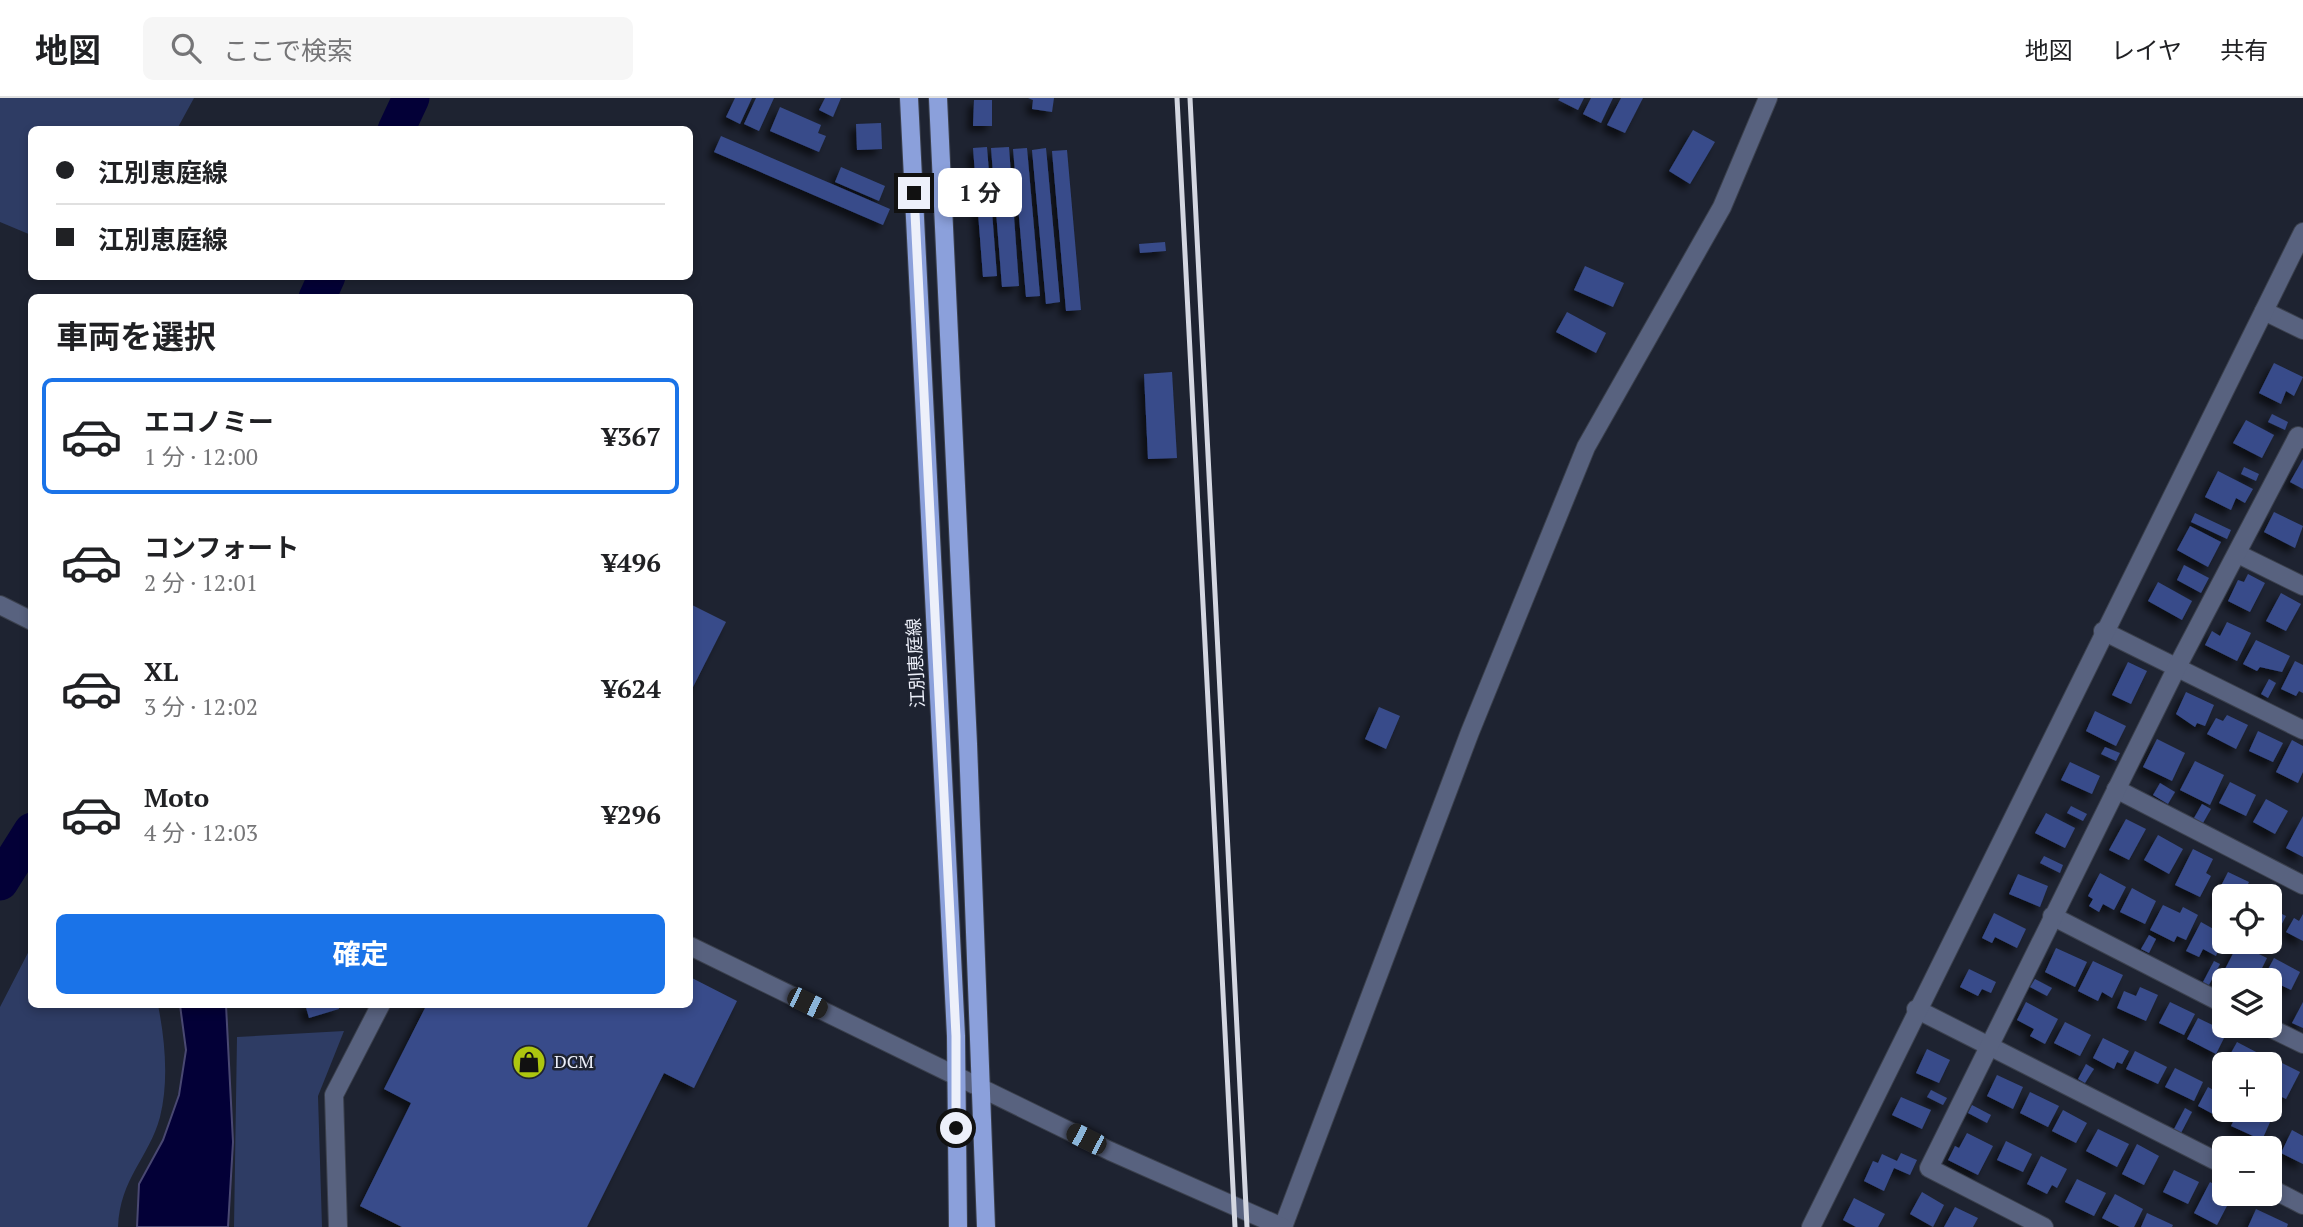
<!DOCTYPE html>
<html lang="ja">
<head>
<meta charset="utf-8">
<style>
	:root { --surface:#fff; --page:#f6f6f6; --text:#202124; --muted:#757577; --line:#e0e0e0; --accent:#1a73e8 }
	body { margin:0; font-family:"PT Serif","Noto Sans JP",serif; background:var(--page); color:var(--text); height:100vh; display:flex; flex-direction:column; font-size:26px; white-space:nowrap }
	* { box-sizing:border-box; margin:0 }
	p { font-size:23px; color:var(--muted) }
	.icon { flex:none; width:38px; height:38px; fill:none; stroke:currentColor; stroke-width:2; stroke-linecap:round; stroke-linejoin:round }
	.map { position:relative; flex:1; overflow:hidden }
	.details { position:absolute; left:28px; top:196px; width:665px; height:714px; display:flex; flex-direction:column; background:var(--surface); border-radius:10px; box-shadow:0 4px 10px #0003 }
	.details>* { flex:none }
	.banner { position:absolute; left:28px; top:28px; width:665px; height:154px; border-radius:10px; box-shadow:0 4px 10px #0003; display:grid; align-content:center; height:154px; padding:0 28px; background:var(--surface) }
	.controls { position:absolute; left:2212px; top:786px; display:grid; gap:14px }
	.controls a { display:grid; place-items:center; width:70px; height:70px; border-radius:10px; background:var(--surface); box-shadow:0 4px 10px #0003; font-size:35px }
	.end { position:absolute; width:32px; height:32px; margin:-16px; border:9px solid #edf0fa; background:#111; box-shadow:0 0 0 4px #111 }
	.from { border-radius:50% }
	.bubble { position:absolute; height:49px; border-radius:10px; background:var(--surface); box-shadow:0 4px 10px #0003; font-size:23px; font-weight:700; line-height:49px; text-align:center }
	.car { position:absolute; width:21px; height:42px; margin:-21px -10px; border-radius:9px; box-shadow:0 0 5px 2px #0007; background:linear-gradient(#222 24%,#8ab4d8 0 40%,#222 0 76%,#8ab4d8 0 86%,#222 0) }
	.banner b { display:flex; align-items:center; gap:24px; height:66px; font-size:26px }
	.banner b+b { border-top:2px solid var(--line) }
	.banner i { width:18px; height:18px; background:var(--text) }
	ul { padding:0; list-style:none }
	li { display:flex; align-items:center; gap:21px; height:116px; margin:0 14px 10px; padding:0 14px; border:4px solid transparent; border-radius:10px }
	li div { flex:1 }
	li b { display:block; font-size:26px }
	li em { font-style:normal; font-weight:700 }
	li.current { border-color:var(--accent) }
	li>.icon { width:63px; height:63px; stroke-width:1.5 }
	h2 { padding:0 28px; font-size:32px; line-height:84px }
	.action { display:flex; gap:14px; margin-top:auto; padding:14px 28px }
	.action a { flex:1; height:80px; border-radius:10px; background:var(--accent); color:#fff; font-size:28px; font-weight:700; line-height:80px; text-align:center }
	header { display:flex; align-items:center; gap:42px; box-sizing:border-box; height:98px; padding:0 35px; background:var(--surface); border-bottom:2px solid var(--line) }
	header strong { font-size:33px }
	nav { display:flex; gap:38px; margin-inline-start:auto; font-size:24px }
	.search { width:490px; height:63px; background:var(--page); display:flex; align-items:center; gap:18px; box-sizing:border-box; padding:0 24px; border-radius:10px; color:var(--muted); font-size:26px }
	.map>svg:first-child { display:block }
</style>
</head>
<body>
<header>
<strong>地図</strong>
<div class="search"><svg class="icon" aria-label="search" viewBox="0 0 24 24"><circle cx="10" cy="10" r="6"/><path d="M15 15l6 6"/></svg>ここで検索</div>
<nav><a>地図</a><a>レイヤ</a><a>共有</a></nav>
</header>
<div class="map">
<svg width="2303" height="1129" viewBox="0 0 2303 1129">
	<defs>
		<filter id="shadow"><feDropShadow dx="-5.5" dy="5.5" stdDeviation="3.5" flood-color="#0009"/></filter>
	</defs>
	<rect width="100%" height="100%" fill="#1e2331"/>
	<!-- green -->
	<g fill="#2e3c64">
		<polygon points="0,0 194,0 177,31 32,32 31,137 0,124"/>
		<path d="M31 849 32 906 158 907C165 942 169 983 160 1019 149 1060 120 1080 118 1129H0V909Z"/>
		<polygon points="344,933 318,998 322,1129 234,1129 237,939"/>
	</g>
	<!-- water -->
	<polygon fill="#030037" stroke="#494872" stroke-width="2" points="180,907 226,907 233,1044 228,1129 137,1129 139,1086 163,1042 179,997 186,952"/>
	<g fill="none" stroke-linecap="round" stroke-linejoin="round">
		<!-- river -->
		<g stroke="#030037" stroke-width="37">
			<polyline points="396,32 411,0"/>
			<polyline points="317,200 327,178"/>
			<polyline points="0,784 32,733"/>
		</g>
	</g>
	<!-- building -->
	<g fill="#384c8a" filter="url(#shadow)">
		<polygon points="735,0 752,0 740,26 726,19"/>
		<polygon points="756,0 774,0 759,33 744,26"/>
		<polygon points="825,0 841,0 833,19 819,12"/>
		<polygon points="1028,0 1054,0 1052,14 1032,11 1033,2"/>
		<polygon points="1560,0 1584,0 1578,12 1558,2"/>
		<polygon points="1591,0 1613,0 1601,25 1583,16"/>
		<polygon points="1621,0 1643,0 1625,35 1607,27"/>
		<polygon points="974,2 992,2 992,28 973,28"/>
		<polygon points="780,9 821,27 818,35 826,38 819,54 770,33"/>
		<polygon points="881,25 882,51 857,52 856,26"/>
		<polygon points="1693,32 1715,44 1690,86 1669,73"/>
		<polygon points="721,38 890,111 883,127 714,54"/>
		<polygon points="987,49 997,178 983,179 973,50"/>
		<polygon points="1009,49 1019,188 1002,189 991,50"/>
		<polygon points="1027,50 1040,198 1026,199 1013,51"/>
		<polygon points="1046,50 1060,204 1046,206 1032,52"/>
		<polygon points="1067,52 1081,212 1066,213 1052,53"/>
		<polygon points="841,69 885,88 879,103 835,84"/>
		<polygon points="1165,144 1166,153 1140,155 1139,146"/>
		<polygon points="1585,168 1624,185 1613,209 1574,192"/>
		<polygon points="1567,214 1606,235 1596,255 1556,234"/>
		<polygon points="2274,265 2303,279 2294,298 2286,293 2281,306 2259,295"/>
		<polygon points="1172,274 1177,360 1148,361 1144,276"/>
		<polygon points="2272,316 2288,324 2285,332 2268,324"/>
		<polygon points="2246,322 2274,337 2262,360 2233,345"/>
		<polygon points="2303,361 2303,391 2290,384"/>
		<polygon points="2244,369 2259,376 2256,383 2241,376"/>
		<polygon points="2218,373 2253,391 2245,405 2236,400 2231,412 2205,399"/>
		<polygon points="2274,414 2303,428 2295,450 2264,434"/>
		<polygon points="2195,415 2231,432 2227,441 2191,424"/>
		<polygon points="2190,428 2221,444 2208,469 2177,452"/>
		<polygon points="2184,467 2209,480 2201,495 2177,482"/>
		<polygon points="2248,476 2265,485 2250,514 2228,503 2238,482 2244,484"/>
		<polygon points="2158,484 2192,503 2182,522 2148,503"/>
		<polygon points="2281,495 2301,506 2286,533 2266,523"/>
		<polygon points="690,506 726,524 690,595"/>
		<polygon points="2227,524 2251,535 2237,563 2205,547 2212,533 2220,538"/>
		<polygon points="2256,542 2290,558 2282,574 2260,569 2257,573 2243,566"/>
		<polygon points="2295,563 2303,567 2303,595 2299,593 2296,598 2281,591"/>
		<polygon points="2128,564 2147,573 2131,606 2112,597"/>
		<polygon points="2269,581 2276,585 2268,600 2261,596"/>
		<polygon points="2186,594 2214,607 2205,628 2197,625 2195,629 2176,616"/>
		<polygon points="1379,609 1400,618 1386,651 1365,641"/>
		<polygon points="2095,613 2126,628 2116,648 2086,633"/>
		<polygon points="2227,617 2248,627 2236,651 2207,636 2216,620 2223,623"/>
		<polygon points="2258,633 2283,645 2273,664 2249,653"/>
		<polygon points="2157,641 2185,655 2172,683 2143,669"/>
		<polygon points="2292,642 2303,648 2303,674 2298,685 2276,674"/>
		<polygon points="2105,649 2120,655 2116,663 2101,656"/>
		<polygon points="2195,663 2224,677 2210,707 2180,692"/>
		<polygon points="2070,664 2100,678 2092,696 2061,682"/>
		<polygon points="2230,684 2256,697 2246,718 2219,705"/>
		<polygon points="2160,685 2175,694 2168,706 2153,697"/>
		<polygon points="2266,701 2288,713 2275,736 2253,724"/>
		<polygon points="2202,706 2211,711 2203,725 2194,720"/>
		<polygon points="2071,708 2087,716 2083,723 2067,715"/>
		<polygon points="2046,715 2075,730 2065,750 2035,735"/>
		<polygon points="2303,718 2303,759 2286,750"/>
		<polygon points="2126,721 2146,731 2129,762 2109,752"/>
		<polygon points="2158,737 2183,751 2169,776 2144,762"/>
		<polygon points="2193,751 2213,761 2206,775 2211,778 2200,799 2175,787"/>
		<polygon points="2044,758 2063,767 2060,775 2040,765"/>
		<polygon points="2228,774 2249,784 2242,798 2224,798 2224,808 2214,802"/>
		<polygon points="2100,775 2126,789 2114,812 2103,806 2099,814 2089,808 2093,801 2088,798"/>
		<polygon points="2018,776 2048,788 2040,809 2009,796"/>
		<polygon points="2132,790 2156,803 2145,826 2120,814"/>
		<polygon points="2265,791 2281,799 2274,812 2286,818 2277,835 2270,831 2270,798 2262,798"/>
		<polygon points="2163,807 2180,815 2183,809 2198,817 2186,842 2177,838 2174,844 2150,832"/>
		<polygon points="1994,815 2026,831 2017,850 1995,839 1992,845 1982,840"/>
		<polygon points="2303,816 2303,843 2286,834 2294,820 2299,823"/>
		<polygon points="2201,824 2224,837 2216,858 2203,851 2199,859 2186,853"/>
		<polygon points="2149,837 2156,841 2149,855 2141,851"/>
		<polygon points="2238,846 2267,860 2256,882 2247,882 2225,871"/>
		<polygon points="2056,850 2087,864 2075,889 2045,874"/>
		<polygon points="2274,860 2300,874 2291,892 2264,879"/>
		<polygon points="2093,863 2123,877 2112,900 2102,894 2098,903 2078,893"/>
		<polygon points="2214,863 2220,866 2209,887 2203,884"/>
		<polygon points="1969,871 1996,884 1991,895 1982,891 1978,898 1960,889"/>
		<polygon points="690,879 737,903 694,990 664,975 587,1129 402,1129 360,1108 411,1005 384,991 427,906 690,906"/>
		<polygon points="2035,881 2052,890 2047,898 2030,889"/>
		<polygon points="2140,889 2158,897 2146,923 2117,910 2124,893 2136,898"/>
		<polygon points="2026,904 2058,921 2045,946 2030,938 2034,931 2017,922"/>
		<polygon points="2170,904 2195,916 2184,937 2159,925"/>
		<polygon points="2303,904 2303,930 2292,925"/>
		<polygon points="305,906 338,906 339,911 309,920"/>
		<polygon points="2198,920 2227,934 2216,956 2187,941"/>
		<polygon points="2065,924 2091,937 2080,958 2054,945"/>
		<polygon points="2103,940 2129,953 2122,966 2117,964 2114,971 2093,960"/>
		<polygon points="2237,944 2258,955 2252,966 2225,966"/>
		<polygon points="1927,951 1950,962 1939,985 1916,975"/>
		<polygon points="2135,953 2167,969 2158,986 2126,971"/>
		<polygon points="2274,961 2300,974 2286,1001 2270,993 2270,968"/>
		<polygon points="2086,966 2094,971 2085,985 2078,981"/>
		<polygon points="2175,970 2203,984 2194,1003 2165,989"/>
		<polygon points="1997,977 2023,989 2013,1011 1987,998"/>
		<polygon points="2208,989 2224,998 2224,1012 2232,1012 2226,1023 2198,1008"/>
		<polygon points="1931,992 1947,1000 1943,1007 1927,999"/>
		<polygon points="2030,994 2059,1008 2048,1029 2020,1015"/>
		<polygon points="1901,999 1931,1012 1922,1031 1892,1017"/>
		<polygon points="1972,1007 1991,1017 1987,1025 1968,1015"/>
		<polygon points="2185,1010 2192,1014 2181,1035 2174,1031"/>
		<polygon points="2063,1012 2087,1025 2076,1045 2052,1033"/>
		<polygon points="2239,1012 2248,1012 2271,1022 2262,1042 2231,1028"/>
		<polygon points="2098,1031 2129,1046 2117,1069 2086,1053"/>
		<polygon points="2292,1032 2303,1038 2303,1066 2281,1055"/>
		<polygon points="1967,1035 1993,1048 1978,1077 1948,1062 1955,1048 1959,1050"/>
		<polygon points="2006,1043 2032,1056 2023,1074 1997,1062"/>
		<polygon points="2137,1046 2159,1058 2144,1087 2122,1076"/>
		<polygon points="1901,1055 1917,1062 1910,1077 1894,1070 1884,1093 1864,1083 1873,1063 1878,1065 1882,1056 1897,1063"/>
		<polygon points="2041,1058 2067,1071 2057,1090 2052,1087 2047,1096 2027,1086"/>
		<polygon points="2174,1072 2199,1084 2188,1106 2163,1094"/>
		<polygon points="2077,1081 2106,1095 2094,1118 2065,1104"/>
		<polygon points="2210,1084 2224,1092 2222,1103 2228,1106 2217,1127 2194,1115"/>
		<polygon points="1922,1094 1944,1107 1933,1129 1910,1116"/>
		<polygon points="2115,1096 2143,1111 2134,1129 2120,1129 2102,1120"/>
		<polygon points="1854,1100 1885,1116 1878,1129 1856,1129 1843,1122"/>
		<polygon points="1955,1109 1978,1120 1973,1129 1944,1129"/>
		<polygon points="2256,1111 2288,1126 2287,1129 2248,1129"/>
		<polygon points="2147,1115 2173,1127 2172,1129 2141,1129"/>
	</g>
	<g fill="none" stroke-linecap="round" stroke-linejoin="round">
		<defs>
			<g id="minor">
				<polyline points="2238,456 2303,488"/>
				<polyline points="2103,533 2303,632"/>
				<polyline points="2116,691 2303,787"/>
				<polyline points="2052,818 2224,906"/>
				<polyline points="1916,911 2224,1067"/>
				<polyline points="2266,928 2303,946"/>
				<polyline points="2270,1090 2303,1107"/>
				<polyline points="338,1129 334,997 381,906"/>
				<polyline points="1283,1129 1470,634 1586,349 1722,109 1768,0"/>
				<polyline points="2044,1129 1929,1070 2177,569 2298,338 2303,341"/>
			</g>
			<g id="tertiary">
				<polyline points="2264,213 2303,232"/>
				<polyline points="0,507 32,523"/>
				<polyline points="690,848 1110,1053 1282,1129"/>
				<polyline points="1811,1129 2303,134"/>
			</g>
			<g id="primary">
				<polyline points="909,0 956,938 958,1129"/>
				<polyline points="938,0 968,646 986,1129"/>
			</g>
		</defs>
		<!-- minor casing -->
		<use href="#minor" stroke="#3b404d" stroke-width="20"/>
		<!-- tertiary casing -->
		<use href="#tertiary" stroke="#3b404d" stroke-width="20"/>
		<!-- primary casing -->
		<use href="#primary" stroke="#3b404d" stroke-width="20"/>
		<!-- minor -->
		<use href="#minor" stroke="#58627f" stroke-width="18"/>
		<!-- tertiary -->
		<use href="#tertiary" stroke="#58627f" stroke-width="18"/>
		<!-- primary -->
		<use href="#primary" stroke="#8ba0db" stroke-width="18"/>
		<!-- rail -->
		<g stroke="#d4d7e1" stroke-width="5">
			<polyline points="1177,0 1235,1129"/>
			<polyline points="1190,0 1247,1129"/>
		</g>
	</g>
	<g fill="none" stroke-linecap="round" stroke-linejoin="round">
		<!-- route -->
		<polyline stroke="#edf0fa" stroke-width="9" points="914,95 956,938 956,1030"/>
	</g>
	<!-- icons -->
	<defs>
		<symbol id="shop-disc" viewBox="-11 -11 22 22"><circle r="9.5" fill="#adc60f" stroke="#1e2331"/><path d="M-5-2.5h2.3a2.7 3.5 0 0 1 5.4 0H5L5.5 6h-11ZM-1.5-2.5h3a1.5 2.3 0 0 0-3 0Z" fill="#111"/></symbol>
	</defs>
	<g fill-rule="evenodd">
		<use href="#shop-disc" x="510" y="945" width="38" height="38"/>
	</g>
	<g text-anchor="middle" stroke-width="5" stroke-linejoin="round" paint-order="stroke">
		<!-- street labels -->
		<g font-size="18" fill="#edf0fa" stroke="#1e2331">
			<text transform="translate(916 565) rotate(-93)" y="6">江別恵庭線</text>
		</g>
		<!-- poi labels -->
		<g font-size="18" fill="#edf0fa" stroke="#1e2331" text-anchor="start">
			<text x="554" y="970">DCM</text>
		</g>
	</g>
</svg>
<div class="controls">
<a><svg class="icon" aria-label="locate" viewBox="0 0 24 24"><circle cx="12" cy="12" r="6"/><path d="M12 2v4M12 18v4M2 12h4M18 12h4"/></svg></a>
<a><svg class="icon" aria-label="layers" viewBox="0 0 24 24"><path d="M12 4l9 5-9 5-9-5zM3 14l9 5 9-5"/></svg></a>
<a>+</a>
<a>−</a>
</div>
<i class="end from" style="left:956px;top:1030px"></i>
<i class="end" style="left:914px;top:95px"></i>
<div class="bubble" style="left:938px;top:70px;width:84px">1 分</div>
<i class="car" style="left:807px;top:905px;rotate:116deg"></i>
<i class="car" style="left:1086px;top:1041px;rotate:297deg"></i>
<div class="banner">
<b><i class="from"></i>江別恵庭線</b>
<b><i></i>江別恵庭線</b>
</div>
<section class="details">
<h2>車両を選択</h2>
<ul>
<li class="current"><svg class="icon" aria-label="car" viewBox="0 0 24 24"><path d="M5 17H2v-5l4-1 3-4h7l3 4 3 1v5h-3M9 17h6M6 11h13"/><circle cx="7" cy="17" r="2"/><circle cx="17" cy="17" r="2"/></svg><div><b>エコノミー</b><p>1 分 · 12:00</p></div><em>¥367</em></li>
<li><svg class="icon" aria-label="car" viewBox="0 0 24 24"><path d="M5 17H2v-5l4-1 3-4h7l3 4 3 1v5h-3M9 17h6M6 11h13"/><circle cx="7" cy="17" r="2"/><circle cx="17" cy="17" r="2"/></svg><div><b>コンフォート</b><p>2 分 · 12:01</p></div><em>¥496</em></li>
<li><svg class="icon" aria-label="car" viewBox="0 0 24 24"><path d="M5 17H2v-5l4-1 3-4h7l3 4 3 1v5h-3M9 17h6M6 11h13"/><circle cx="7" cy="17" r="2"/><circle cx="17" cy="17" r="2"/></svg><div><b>XL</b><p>3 分 · 12:02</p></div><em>¥624</em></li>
<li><svg class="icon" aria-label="car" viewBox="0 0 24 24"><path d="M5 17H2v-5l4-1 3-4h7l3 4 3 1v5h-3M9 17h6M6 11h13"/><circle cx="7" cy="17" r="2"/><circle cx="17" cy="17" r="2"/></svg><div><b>Moto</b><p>4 分 · 12:03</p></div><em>¥296</em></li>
</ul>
<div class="action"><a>確定</a></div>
</section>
</div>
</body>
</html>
